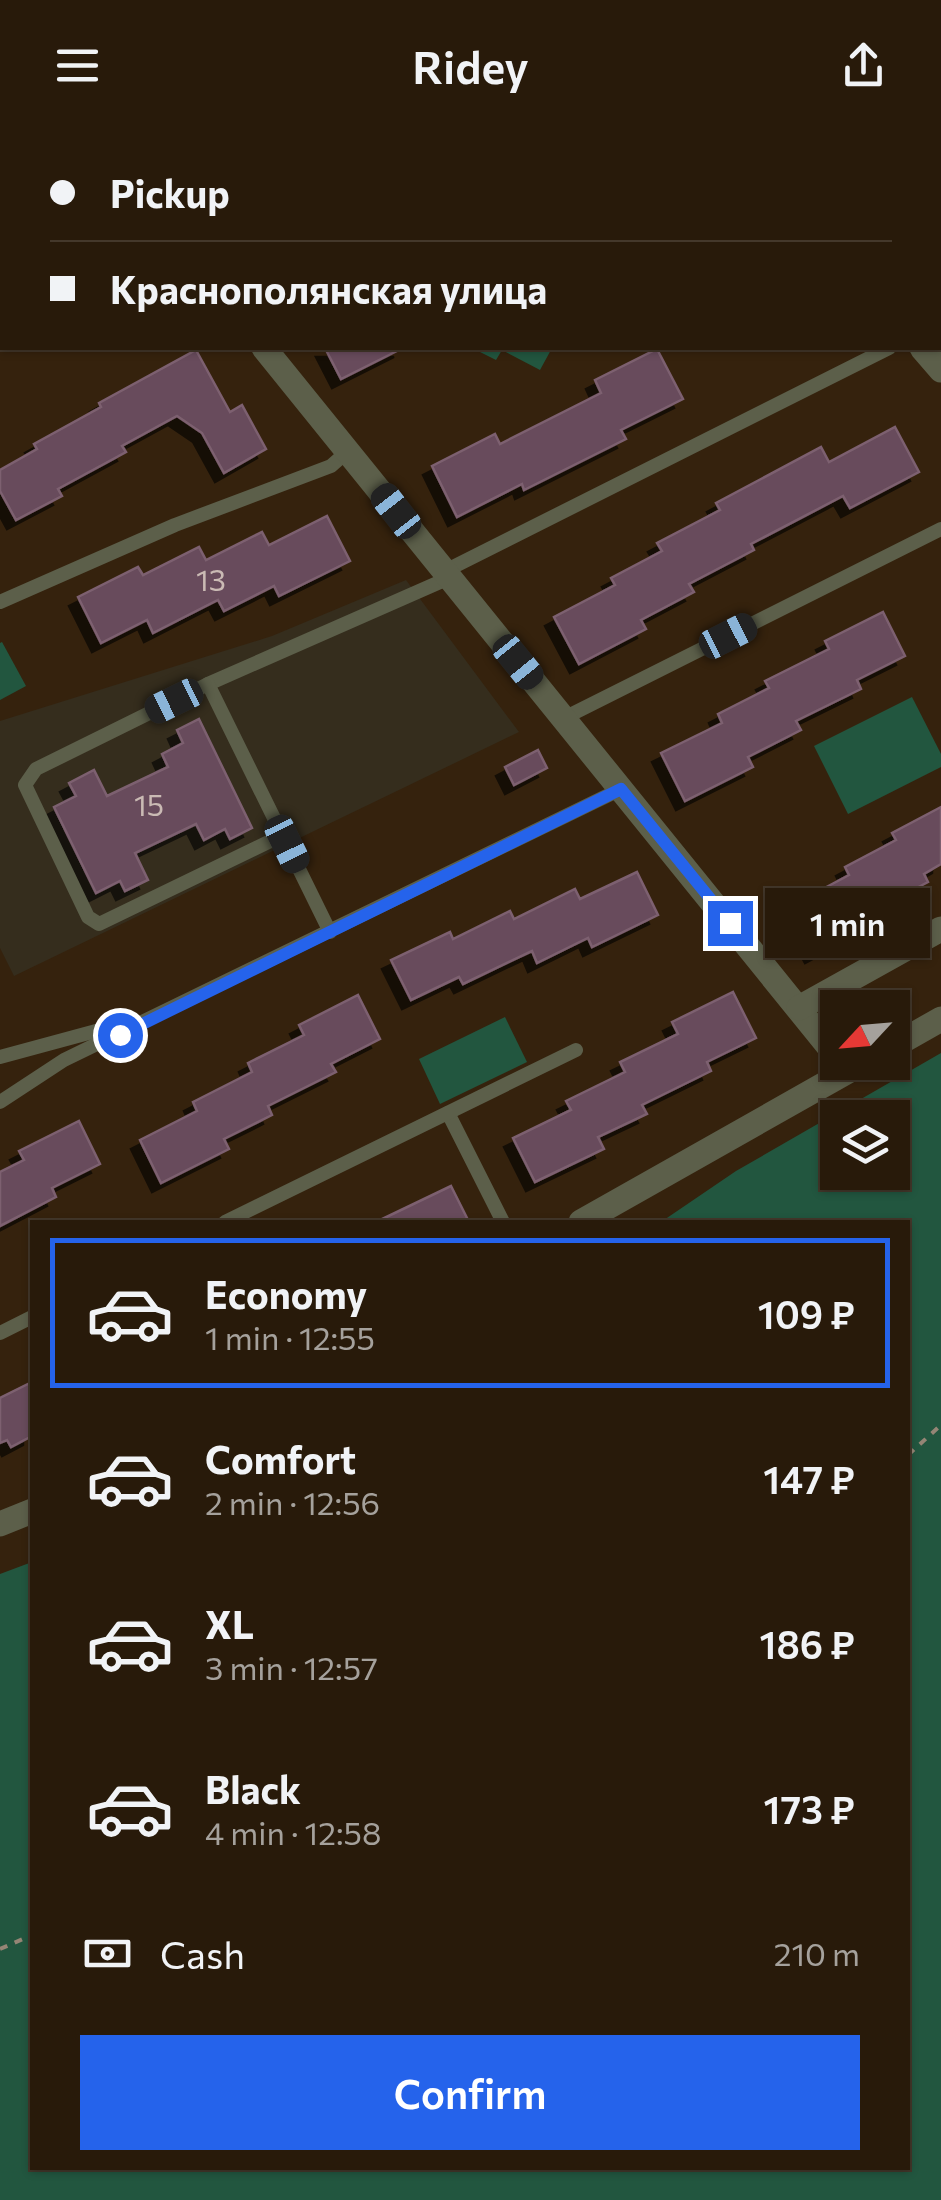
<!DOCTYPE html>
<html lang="en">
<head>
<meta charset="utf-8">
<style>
	:root { --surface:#281a0a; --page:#302313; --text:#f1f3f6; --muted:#a5a19c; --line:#44382b; --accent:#2563eb }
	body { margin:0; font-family:Commissioner,sans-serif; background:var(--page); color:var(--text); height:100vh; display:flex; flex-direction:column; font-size:38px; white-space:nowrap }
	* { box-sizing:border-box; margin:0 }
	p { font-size:32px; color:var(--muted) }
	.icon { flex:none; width:55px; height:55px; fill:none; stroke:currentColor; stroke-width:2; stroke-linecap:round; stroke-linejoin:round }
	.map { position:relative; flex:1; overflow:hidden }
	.panel { position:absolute; left:30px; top:1090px; width:880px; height:950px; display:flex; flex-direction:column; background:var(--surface); border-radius:0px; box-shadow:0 2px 8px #0004,0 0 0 2px var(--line) }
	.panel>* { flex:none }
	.top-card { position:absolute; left:0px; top:0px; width:942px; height:220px; box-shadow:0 2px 8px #0004,0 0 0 2px var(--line); display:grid; align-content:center; height:220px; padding:0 50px; background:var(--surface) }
	.needle { width:65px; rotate:244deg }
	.fabs { position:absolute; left:820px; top:860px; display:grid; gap:20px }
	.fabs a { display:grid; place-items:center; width:90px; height:90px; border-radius:0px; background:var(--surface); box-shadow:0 2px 8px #0004,0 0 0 2px var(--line); font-size:50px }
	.end { position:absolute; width:45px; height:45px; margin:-22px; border:12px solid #2563eb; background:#fff; box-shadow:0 0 0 5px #fff }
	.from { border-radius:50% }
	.bubble { position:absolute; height:70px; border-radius:0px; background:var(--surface); box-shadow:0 2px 8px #0004,0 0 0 2px var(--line); font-size:32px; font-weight:600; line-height:70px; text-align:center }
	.car { position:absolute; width:30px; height:60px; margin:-30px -15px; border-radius:12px; box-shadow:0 0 8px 2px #0007; background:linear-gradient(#222 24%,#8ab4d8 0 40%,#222 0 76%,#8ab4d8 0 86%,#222 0) }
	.top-card b { display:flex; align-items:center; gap:35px; height:95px; font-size:38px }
	.top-card b+b { border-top:2px solid var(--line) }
	.top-card i { width:25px; height:25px; background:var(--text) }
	ul { padding:18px 0 0; list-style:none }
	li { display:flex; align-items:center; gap:30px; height:150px; margin:0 20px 15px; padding:0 30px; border:5px solid transparent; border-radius:0px }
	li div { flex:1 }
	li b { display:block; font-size:38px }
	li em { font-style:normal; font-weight:600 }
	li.selected { border-color:var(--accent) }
	li>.icon { width:90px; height:90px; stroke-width:1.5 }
	.pay { display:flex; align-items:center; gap:25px; height:110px; padding:0 50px; font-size:38px }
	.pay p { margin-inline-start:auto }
	.primary-button { display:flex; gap:20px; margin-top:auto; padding:20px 50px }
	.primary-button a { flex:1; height:115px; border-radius:0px; background:var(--accent); color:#fff; font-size:40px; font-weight:600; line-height:115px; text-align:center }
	header { display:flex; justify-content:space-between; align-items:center; height:130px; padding:0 50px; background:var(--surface); font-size:45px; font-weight:600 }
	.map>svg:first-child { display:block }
</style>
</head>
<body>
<header><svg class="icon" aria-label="menu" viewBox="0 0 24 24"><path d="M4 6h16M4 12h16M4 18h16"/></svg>Ridey<svg class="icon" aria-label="share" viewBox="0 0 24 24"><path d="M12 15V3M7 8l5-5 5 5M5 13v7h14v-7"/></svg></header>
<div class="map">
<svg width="941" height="2070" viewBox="0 0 941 2070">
	<defs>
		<filter id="shadow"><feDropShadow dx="-9" dy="9" stdDeviation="0" flood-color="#0009"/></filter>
	</defs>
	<rect width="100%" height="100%" fill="#35220d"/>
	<!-- education -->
	<polygon fill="#352d1d" points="406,450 519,602 14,846 0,818 0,591 272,506"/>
	<!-- green -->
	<g fill="#22563f" fill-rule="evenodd">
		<polygon points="483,218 552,218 540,240 502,220 496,230 480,222"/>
		<polygon points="2,512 26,556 0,570 0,513"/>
		<polygon points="912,567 941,624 941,637 848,684 814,616"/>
		<polygon points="505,887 527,932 440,974 419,929"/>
		<path d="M941 923V2070H0V1444L32 1432V2038H908V1092H661L736 1041ZM838 988H892V1042H838Z"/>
	</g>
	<!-- building -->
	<g fill="#674c5b" stroke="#7d6070" stroke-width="2.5" filter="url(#shadow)">
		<polygon points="325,218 403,218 341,249"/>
		<polygon points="657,219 683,269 621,300 626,309 524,360 522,354 457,387 432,336 495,304 500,314 601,263 595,250"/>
		<polygon points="196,220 230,282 242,275 266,319 224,343 202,303 177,286 122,316 126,322 58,359 62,366 16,390 0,361 0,340 37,319 34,314 101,277 99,273"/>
		<polygon points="895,297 919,342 850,378 843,366 751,414 754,420 689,454 694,462 641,490 646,499 579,534 554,487 615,455 611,448 662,421 657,413 720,380 716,373 821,317 829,332"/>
		<polygon points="327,386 350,431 279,466 274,456 224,481 218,470 153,503 147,490 101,513 78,467 138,437 143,445 199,417 206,430 262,402 269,415"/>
		<polygon points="883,482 905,526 857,550 861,559 796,591 801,600 748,627 753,637 685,671 661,623 722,593 718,584 769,558 765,551 829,519 825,511"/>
		<polygon points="199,589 252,698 230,709 225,699 204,710 196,694 135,723 148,750 125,761 120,751 96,763 54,677 76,666 69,653 94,640 107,666 168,637 162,624 183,613 177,600"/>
		<polygon points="538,620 547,638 514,655 505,637"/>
		<polygon points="941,677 941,734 924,744 928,752 875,780 880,789 814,824 789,777 849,745 845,737 896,710 892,703"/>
		<polygon points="637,742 658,785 592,817 588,808 537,833 532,821 463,854 459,847 411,870 391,830 450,802 453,809 510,781 514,789 575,759 580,769"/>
		<polygon points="733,862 756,908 707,932 711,941 642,975 647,984 598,1007 604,1019 535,1052 513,1008 571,980 566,971 625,942 620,932 678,904 672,892"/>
		<polygon points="358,865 380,909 331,934 336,942 268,976 272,985 224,1009 229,1019 161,1053 140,1010 197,981 193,972 252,942 248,933 304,905 299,895"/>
		<polygon points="79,991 100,1034 52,1058 56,1067 0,1096 0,1042 24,1030 19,1021"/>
		<polygon points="451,1056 469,1092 376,1092"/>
		<polygon points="32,1252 32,1306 11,1317 7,1310 0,1313 0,1268"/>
	</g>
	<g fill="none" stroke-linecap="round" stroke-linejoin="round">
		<!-- path -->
		<g stroke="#958575" stroke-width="4" stroke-dasharray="8 8" stroke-linecap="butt">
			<polyline points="940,149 941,148"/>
			<polyline points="940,198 941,199"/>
			<polyline points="908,1325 941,1295"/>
			<polyline points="0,1819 32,1805"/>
		</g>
		<!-- service -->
		<g stroke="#5c5f4a" stroke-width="14">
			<polyline points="804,0 806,2"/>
			<polyline points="511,2 516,0"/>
			<polyline points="940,34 941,33"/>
			<polyline points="940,125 941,126"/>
			<polyline points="443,442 889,218"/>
			<polyline points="0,472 175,395 331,336 348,321"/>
			<polyline points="208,554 449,448"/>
			<polyline points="564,588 941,399"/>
			<polyline points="283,705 99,794 88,787 25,655 36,639 208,554 330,802"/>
			<polyline points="0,927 133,891"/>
			<polyline points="0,972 64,930 621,659"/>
			<polyline points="448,983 503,1092"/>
			<polyline points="225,1092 576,920"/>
			<polyline points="0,1203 32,1187"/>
		</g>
		<!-- minor -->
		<g stroke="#5c5f4a" stroke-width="25">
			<polyline points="88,0 91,2"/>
			<polyline points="733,0 736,2"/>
			<polyline points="264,218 838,928"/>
			<polyline points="922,218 941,240"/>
			<polyline points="799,878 941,799"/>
			<polyline points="892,917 941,889"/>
			<polyline points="581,1092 864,932"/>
			<polyline points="0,1394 32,1381"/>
		</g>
	</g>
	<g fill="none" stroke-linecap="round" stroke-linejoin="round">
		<!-- route -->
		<polyline stroke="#2563eb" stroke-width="12" points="120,905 621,659 730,793"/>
	</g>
	<g text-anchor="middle" stroke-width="9" stroke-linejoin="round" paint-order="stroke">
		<!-- number labels -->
		<g font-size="30" fill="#cabab4">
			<text x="211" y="461">13</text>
			<text x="149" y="686">15</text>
		</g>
	</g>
</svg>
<div class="fabs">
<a><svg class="needle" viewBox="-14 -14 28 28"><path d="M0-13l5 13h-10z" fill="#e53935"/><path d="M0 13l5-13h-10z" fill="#a5a19c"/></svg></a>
<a><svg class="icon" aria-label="layers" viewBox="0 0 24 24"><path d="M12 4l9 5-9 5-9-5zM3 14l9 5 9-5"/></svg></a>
</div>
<i class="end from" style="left:120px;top:905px"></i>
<i class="end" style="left:730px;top:793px"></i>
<div class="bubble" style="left:765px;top:758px;width:165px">1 min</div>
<i class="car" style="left:396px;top:381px;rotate:322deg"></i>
<i class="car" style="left:728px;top:506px;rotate:63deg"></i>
<i class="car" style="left:518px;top:532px;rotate:141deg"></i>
<i class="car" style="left:174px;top:571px;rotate:244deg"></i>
<i class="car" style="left:287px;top:714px;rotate:154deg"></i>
<div class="top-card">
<b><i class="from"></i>Pickup</b>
<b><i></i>Краснополянская улица</b>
</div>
<section class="panel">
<ul>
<li class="selected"><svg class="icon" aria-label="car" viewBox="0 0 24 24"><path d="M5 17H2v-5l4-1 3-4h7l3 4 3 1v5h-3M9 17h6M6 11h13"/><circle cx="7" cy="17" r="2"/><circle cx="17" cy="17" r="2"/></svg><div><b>Economy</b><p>1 min · 12:55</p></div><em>109 ₽</em></li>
<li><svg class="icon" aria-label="car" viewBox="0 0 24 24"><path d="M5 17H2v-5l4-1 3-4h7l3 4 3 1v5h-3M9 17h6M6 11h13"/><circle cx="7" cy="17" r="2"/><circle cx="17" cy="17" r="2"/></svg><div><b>Comfort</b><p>2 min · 12:56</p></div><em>147 ₽</em></li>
<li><svg class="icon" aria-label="car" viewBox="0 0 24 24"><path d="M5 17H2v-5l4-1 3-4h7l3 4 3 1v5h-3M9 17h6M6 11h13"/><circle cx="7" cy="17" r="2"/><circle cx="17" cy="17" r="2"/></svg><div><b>XL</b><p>3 min · 12:57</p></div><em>186 ₽</em></li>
<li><svg class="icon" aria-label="car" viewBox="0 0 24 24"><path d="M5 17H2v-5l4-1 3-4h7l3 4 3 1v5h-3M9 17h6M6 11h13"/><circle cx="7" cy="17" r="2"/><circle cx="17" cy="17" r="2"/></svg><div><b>Black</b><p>4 min · 12:58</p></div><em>173 ₽</em></li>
</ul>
<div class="pay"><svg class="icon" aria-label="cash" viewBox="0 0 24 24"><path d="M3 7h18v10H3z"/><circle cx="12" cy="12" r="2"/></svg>Cash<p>210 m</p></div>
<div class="primary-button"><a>Confirm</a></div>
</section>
</div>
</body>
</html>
